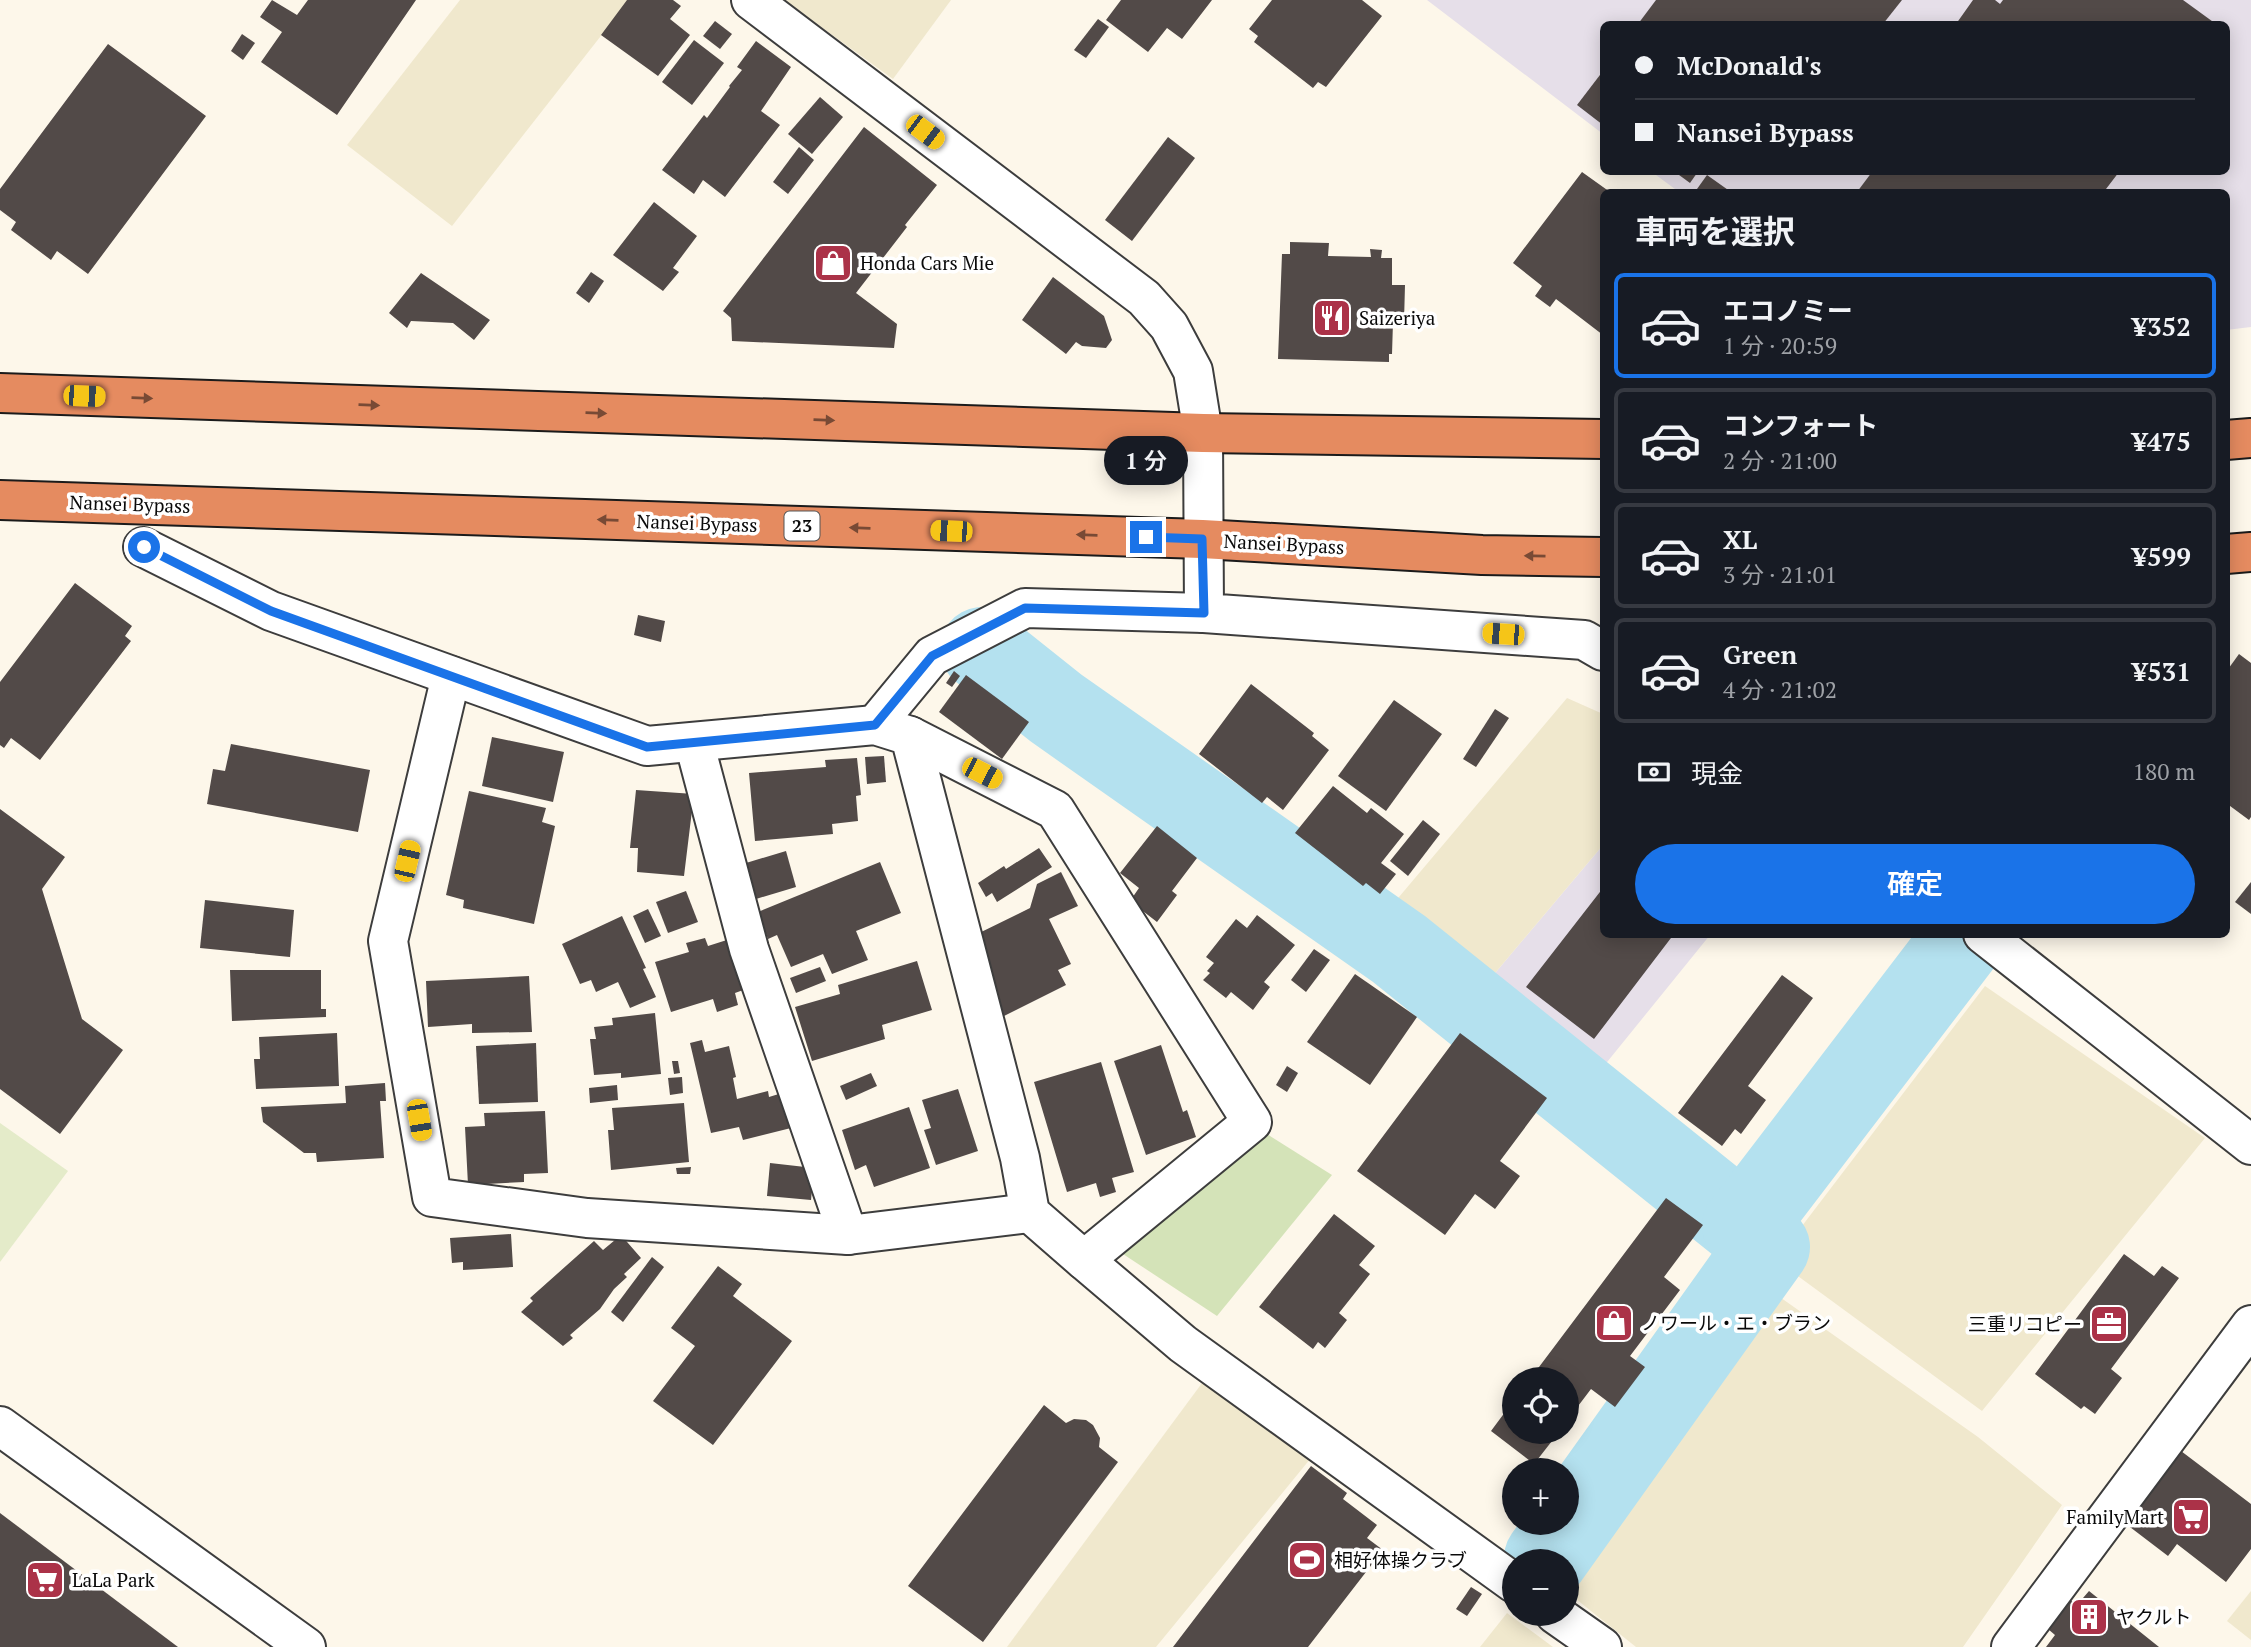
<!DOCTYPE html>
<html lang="ja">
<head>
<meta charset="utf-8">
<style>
	:root { --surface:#171b24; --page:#242831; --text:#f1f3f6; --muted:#9ea1a6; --line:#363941; --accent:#1a73e8 }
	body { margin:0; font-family:"PT Serif","Noto Sans JP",serif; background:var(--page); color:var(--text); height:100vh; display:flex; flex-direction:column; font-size:26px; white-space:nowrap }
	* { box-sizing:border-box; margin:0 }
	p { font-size:23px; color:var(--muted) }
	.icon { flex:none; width:38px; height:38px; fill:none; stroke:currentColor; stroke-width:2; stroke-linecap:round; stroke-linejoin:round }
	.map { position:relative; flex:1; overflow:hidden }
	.drawer { position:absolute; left:1600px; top:189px; width:630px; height:749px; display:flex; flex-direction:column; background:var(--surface); border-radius:10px; box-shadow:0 4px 18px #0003 }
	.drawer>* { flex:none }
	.guide { position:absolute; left:1600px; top:21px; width:630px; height:154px; border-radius:10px; box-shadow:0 4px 18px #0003; display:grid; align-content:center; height:154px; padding:0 35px; background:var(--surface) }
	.buttons { position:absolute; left:1502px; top:1367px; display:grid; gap:14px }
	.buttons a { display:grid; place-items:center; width:77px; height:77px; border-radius:50%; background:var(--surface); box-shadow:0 4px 18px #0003; font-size:35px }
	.end { position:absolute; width:32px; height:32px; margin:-16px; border:9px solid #1a73e8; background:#fff; box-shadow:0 0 0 4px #fff }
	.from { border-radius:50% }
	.bubble { position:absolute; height:49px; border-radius:24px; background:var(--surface); box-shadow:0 4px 18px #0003; font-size:23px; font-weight:600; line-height:49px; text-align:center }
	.car { position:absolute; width:21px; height:42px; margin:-21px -10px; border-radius:9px; box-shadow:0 0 5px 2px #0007; background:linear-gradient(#f5c518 24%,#345 0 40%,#f5c518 0 76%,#345 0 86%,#f5c518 0) }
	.guide b { display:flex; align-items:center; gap:24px; height:66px; font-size:26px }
	.guide b+b { border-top:2px solid var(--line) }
	.guide i { width:18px; height:18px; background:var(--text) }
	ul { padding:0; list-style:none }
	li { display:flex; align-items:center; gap:21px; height:105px; margin:0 14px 10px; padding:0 21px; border:4px solid var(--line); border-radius:10px }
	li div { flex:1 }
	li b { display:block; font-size:26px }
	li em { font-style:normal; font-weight:600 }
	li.active { border-color:var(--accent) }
	li>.icon { width:63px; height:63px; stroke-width:1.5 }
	h2 { padding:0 35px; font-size:32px; line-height:84px }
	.pay { display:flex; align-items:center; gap:18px; height:77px; padding:0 35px; font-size:26px }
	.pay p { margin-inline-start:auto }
	.cta { display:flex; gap:14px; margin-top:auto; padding:14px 35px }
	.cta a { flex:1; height:80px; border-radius:42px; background:var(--accent); color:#fff; font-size:28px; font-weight:600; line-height:80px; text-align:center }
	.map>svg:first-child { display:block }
</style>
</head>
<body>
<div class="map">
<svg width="2251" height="1647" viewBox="0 0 2251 1647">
	<rect width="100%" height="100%" fill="#fdf7ea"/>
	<!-- industrial -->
	<g fill="#e6dfe9">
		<polygon points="1427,0 2251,0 2251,327 2226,330 2226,192 1679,192 1652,172 2226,172 2226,24 1603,24 1603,134"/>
		<polygon points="1603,845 1603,934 1710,935 1599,1072 1485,985"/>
	</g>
	<!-- farmland -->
	<g fill="#f0e8cd">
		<polygon points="460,0 629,0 452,226 347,145"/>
		<polygon points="784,0 951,0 893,79"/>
		<polygon points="1567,698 1603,714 1603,845 1485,985 1388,910"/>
		<polygon points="1985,986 2205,1138 1982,1411 1776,1260"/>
		<polygon points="1767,1288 1978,1437 2062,1505 1963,1647 1636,1647 1566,1591 1566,1561 1558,1561"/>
		<polygon points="1205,1379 1311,1458 1156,1647 1007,1647"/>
		<polygon points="2251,1591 2251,1640 2227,1621"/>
		<polygon points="1507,1613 1553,1647 1480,1647"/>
	</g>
	<!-- green -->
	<polygon fill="#d4e3b8" points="1267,1134 1332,1175 1217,1316 1123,1254"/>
	<!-- pitch -->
	<polygon fill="#e4ebc9" points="0,1123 68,1171 0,1262"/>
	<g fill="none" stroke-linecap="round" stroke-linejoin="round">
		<!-- river -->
		<g stroke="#b4e1ef" stroke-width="84">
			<polyline points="982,649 1056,708 1399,949 1744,1226"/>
			<polyline points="1546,1558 1768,1247 1744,1226 1967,934"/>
		</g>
	</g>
	<!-- building -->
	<g fill="#524a48">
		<polygon points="272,0 297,15 308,0 416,0 337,115 261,62 282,32 260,17"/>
		<polygon points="627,0 673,0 681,6 670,19 690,35 658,76 601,35"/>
		<polygon points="1121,0 1212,0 1182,39 1167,28 1148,52 1106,20"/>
		<polygon points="1272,0 1362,0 1382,16 1326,87 1318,82 1313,88 1254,42 1258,36 1249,29"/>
		<polygon points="1656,0 1902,0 1883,24 1638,24"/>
		<polygon points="1973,0 1995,0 2000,4 2003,0 2183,0 2216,24 1956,24"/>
		<polygon points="1098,19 1109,27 1086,58 1074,50"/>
		<polygon points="715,21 732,34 720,49 703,36"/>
		<polygon points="242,34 255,43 243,60 231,51"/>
		<polygon points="694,40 724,63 692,105 662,82"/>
		<polygon points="756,41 791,67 761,111 780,125 725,197 703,180 694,194 662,170 704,115 707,118 730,87 729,86 742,70 737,67"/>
		<polygon points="108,44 206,116 88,274 57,251 51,260 11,230 16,222 0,210 0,189"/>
		<polygon points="1603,71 1603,125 1577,105"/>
		<polygon points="820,97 843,117 812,154 788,134"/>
		<polygon points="864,127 937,185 905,225 907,227 856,293 897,324 894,348 732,341 731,318 723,311"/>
		<polygon points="1168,137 1195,158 1132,241 1105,220"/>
		<polygon points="799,147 814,160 788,194 773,182"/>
		<polygon points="1582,172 1610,192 1603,192 1603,335 1556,299 1550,307 1535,296 1542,286 1513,263"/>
		<polygon points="1675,172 1694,172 1697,173 1690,183"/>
		<polygon points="1872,172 2119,172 2106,189 2112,192 1857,192"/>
		<polygon points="1707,175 1731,192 1702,192 1697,189"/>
		<polygon points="654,202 697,236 673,268 679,272 663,291 613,255"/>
		<polygon points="1290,242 1329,243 1328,256 1371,257 1370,249 1382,250 1381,258 1392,258 1392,285 1405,285 1404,322 1393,322 1392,354 1389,354 1389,362 1278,359 1282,254 1290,254"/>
		<polygon points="591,272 604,281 589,303 576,293"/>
		<polygon points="421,273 490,320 474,340 453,323 411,321 407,328 389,313"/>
		<polygon points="1053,277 1104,316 1112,340 1106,348 1082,346 1076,342 1066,354 1022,320"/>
		<polygon points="75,583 132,626 125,636 131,641 40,760 11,738 4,748 0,745 0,682"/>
		<polygon points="638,615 665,621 661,642 634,635"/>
		<polygon points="2239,654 2251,663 2251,817 2249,820 2226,803 2226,672"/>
		<polygon points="954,671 960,676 952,687 946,683"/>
		<polygon points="966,675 1029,722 1002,759 939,712"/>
		<polygon points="1251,684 1314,733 1312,736 1329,750 1283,810 1267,797 1262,803 1199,754"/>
		<polygon points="1394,700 1442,734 1386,811 1338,776"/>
		<polygon points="1495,709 1509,718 1476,767 1463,759"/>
		<polygon points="492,737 564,752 553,802 482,786"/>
		<polygon points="231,744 370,770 358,832 207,804 213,769 225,771"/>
		<polygon points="884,756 886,782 867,784 865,757"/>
		<polygon points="857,758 861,795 856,796 858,821 832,824 833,834 755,841 749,773 826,767 825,760"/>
		<polygon points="1333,786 1367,813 1371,808 1404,834 1381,863 1396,874 1380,894 1366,883 1363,886 1295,833"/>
		<polygon points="636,790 694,794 684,876 637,872 638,848 630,848"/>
		<polygon points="469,791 546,808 542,822 555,826 534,924 463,908 464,900 446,895"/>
		<polygon points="0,809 65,857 42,889 82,1019 123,1050 60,1134 0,1089"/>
		<polygon points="1423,820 1440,834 1408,876 1390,861"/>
		<polygon points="1157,826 1197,858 1172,891 1177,895 1157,922 1130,901 1139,888 1120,873"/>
		<polygon points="1039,848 1052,867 997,902 992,893 986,897 978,883 1004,866 1006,869"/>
		<polygon points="786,851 796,887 756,899 746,863"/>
		<polygon points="880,862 901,913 856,931 868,960 832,974 823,954 791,967 777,935 768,939 758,912"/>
		<polygon points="1061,872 1078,906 1049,919 1071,964 1058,970 1066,985 1000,1018 971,937 1030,908 1037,884"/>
		<polygon points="2251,882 2251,914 2235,902"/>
		<polygon points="1603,888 1603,934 1674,934 1594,1039 1526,987"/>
		<polygon points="686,891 698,922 668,933 656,902"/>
		<polygon points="205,900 294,910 290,957 200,948"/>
		<polygon points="648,909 661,936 645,943 633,916"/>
		<polygon points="1257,915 1295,945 1264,982 1270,987 1253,1010 1231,992 1226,998 1203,980 1210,973 1207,971 1214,963 1206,957 1236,919 1247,928"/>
		<polygon points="622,916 646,968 643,969 656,997 630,1008 618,982 596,992 591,980 580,984 562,944"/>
		<polygon points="705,938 708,946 730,939 746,989 735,993 738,1005 717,1012 713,999 671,1012 655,962 689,952 686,943"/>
		<polygon points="1314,949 1330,960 1306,992 1291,980"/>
		<polygon points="917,961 932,1010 882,1025 885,1039 812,1061 795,1007 840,994 838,985"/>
		<polygon points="820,967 826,981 796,993 790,978"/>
		<polygon points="230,970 321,970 321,1009 326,1009 326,1017 232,1021"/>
		<polygon points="1355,974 1417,1017 1370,1085 1307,1042"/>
		<polygon points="1782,975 1813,998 1748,1086 1766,1100 1741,1134 1735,1129 1722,1146 1678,1113"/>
		<polygon points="529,976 532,1032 472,1033 472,1024 428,1027 426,981"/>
		<polygon points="655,1013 661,1074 621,1078 621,1073 594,1075 590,1039 596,1039 594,1027 613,1025 612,1018"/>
		<polygon points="337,1033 339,1086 256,1089 254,1059 260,1059 259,1037"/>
		<polygon points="1460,1033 1547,1098 1500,1161 1520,1176 1495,1209 1475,1194 1445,1235 1357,1171"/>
		<polygon points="702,1040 705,1052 729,1046 736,1077 733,1078 737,1099 768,1091 769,1097 782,1093 791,1128 743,1140 739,1127 711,1133 690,1043"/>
		<polygon points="536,1043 538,1102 479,1104 476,1046"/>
		<polygon points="1161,1045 1183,1112 1187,1110 1196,1137 1146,1155 1114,1061"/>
		<polygon points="672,1061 678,1061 680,1073 674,1074"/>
		<polygon points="1101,1062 1134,1172 1112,1178 1116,1192 1100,1197 1096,1183 1067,1192 1034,1082"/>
		<polygon points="1287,1066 1298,1073 1287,1092 1276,1085"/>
		<polygon points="871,1073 877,1086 846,1100 840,1086"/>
		<polygon points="682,1077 683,1093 670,1095 668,1078"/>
		<polygon points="385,1083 386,1101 380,1101 384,1158 317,1162 316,1153 304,1153 263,1122 261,1107 346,1103 345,1086"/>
		<polygon points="617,1085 618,1100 590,1103 589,1088"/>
		<polygon points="958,1089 978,1151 936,1165 924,1130 931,1128 922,1100"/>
		<polygon points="684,1103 689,1162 611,1170 608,1130 614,1130 612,1108"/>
		<polygon points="909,1107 930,1168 874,1187 866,1165 855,1170 842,1130"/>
		<polygon points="545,1111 548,1173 524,1174 524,1182 468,1185 465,1127 485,1126 484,1113"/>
		<polygon points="770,1163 814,1168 811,1200 767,1196"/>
		<polygon points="691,1167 690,1174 677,1174 676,1168"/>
		<polygon points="1666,1198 1703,1225 1664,1277 1680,1290 1630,1356 1645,1367 1615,1407 1591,1389 1566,1422 1566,1379 1530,1379"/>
		<polygon points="1334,1214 1375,1246 1359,1265 1370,1274 1339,1313 1347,1320 1325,1348 1318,1342 1313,1349 1259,1307"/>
		<polygon points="511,1234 513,1267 463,1270 463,1262 452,1263 450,1238"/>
		<polygon points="621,1235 641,1258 624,1274 627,1277 614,1289 600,1309 570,1335 573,1338 563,1346 521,1312 533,1301 530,1298 594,1241 603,1250"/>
		<polygon points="2124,1254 2154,1276 2162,1266 2179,1278 2111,1369 2122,1378 2095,1414 2084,1406 2081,1409 2035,1374"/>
		<polygon points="652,1257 664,1267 623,1322 611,1312"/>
		<polygon points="718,1266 742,1284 733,1296 792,1341 713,1445 653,1401 695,1346 671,1328"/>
		<polygon points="1514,1400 1514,1432 1559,1432 1534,1464 1491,1431"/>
		<polygon points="1044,1405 1066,1423 1074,1419 1086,1420 1093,1425 1100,1438 1099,1447 1118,1462 983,1642 908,1586"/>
		<polygon points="2181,1451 2251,1504 2251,1549 2226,1582 2177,1544 2168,1556 2126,1524"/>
		<polygon points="1311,1466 1347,1493 1343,1499 1377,1525 1367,1538 1383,1550 1308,1647 1173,1647"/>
		<polygon points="0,1513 178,1647 0,1647"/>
		<polygon points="1471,1587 1482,1594 1467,1616 1456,1609"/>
		<polygon points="2089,1591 2159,1647 2046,1647 2055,1635 2048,1629 2070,1600 2077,1605"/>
	</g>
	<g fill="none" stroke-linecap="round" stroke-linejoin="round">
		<defs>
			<g id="street">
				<polyline points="751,0 1144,298 1169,326 1193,371 1203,433 1204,613 1584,640 1603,651"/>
				<polyline points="143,547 271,611 647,746 875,725 910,736 1020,1158 1030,1213 1084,1260 1183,1344 1514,1583"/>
				<polyline points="451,676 388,941 432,1197 587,1218 848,1235"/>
				<polyline points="875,725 932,656 1025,608 1204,613"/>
				<polyline points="910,736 1055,810 1252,1122 1084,1260"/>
				<polyline points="694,742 749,949 848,1235 1030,1213"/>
				<polyline points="1983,934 2251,1145"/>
				<polyline points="0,1426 306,1647"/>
				<polyline points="1555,1614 1602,1647"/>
				<polyline points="2011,1647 2251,1325"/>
			</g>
			<g id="highway">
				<polyline points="0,393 1203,433 1603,439"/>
				<polyline points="2226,440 2251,438"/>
				<polyline points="0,500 1202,539 1482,555 1603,557"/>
				<polyline points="2226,554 2251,552"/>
			</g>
		</defs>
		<!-- street casing -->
		<use href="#street" stroke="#3d3d3d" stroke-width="42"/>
		<!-- highway casing -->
		<use href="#highway" stroke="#1b1b1b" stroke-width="42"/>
		<!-- street -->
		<use href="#street" stroke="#fff" stroke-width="38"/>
		<!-- highway -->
		<use href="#highway" stroke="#e58b60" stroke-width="38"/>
	</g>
	<!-- one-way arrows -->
	<defs><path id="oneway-solid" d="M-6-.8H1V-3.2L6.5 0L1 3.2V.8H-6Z" transform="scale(1.75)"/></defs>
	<g fill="#784a35">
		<use href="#oneway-solid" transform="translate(142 398) rotate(2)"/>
		<use href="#oneway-solid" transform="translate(369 405) rotate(2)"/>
		<use href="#oneway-solid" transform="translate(596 413) rotate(2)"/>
		<use href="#oneway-solid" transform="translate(824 420) rotate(2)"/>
		<use href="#oneway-solid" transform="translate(608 520) rotate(-178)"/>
		<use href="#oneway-solid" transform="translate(860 528) rotate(-178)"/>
		<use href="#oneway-solid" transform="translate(1087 535) rotate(-178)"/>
		<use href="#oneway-solid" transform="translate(1535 556) rotate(-179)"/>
	</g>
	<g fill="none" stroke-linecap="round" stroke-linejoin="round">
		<!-- route -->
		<polyline stroke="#1a73e8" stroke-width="9" points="144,547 271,611 647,747 875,725 932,656 1025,608 1204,613 1202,539 1146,537"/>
	</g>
	<!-- icons -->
	<defs>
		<symbol id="shop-square" viewBox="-11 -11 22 22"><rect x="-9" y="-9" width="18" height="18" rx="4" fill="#ab3248" stroke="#fff"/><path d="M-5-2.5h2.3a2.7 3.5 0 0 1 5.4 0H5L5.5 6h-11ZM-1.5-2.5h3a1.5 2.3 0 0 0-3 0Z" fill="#fff"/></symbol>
		<symbol id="restaurant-square" viewBox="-11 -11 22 22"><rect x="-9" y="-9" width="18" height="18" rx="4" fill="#ab3248" stroke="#fff"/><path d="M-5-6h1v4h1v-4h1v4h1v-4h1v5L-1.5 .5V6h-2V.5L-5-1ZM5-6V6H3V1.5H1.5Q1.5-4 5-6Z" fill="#fff"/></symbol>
		<symbol id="office-square" viewBox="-11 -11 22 22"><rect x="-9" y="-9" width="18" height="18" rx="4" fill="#ab3248" stroke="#fff"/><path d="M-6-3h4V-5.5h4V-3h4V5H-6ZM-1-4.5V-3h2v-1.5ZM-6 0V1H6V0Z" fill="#fff"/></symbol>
		<symbol id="supermarket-square" viewBox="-11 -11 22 22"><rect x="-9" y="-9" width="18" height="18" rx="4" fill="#ab3248" stroke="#fff"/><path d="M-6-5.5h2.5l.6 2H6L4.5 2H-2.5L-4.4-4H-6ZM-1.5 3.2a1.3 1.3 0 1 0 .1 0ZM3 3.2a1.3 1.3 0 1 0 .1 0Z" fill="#fff"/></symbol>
		<symbol id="stadium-square" viewBox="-11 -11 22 22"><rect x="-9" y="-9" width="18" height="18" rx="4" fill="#ab3248" stroke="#fff"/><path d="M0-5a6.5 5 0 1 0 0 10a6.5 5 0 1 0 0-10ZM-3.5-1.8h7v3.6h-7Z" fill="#fff"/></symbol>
		<symbol id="building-square" viewBox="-11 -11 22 22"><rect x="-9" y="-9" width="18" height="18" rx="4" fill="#ab3248" stroke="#fff"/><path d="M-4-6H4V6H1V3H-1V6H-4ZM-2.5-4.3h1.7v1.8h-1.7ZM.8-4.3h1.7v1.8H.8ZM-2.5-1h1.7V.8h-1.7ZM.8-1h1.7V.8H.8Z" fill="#fff"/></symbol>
	</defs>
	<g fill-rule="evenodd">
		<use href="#shop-square" x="811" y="241" width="44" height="44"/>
		<use href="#restaurant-square" x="1310" y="296" width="44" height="44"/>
		<use href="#shop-square" x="1592" y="1301" width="44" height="44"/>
		<use href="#office-square" x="2087" y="1302" width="44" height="44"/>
		<use href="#supermarket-square" x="2169" y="1495" width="44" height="44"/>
		<use href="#stadium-square" x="1285" y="1538" width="44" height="44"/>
		<use href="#supermarket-square" x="23" y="1558" width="44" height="44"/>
		<use href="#building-square" x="2067" y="1595" width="44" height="44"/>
	</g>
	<g text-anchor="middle" stroke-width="7" stroke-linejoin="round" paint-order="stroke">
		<!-- shield labels -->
		<rect fill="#fff" stroke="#545454" stroke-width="2" x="784.5" y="511.5" width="35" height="29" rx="5"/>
		<g font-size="18" font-weight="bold" fill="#0a0a0a">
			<text x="802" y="532">23</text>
		</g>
		<!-- poi labels -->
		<g font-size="19" fill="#0a0a0a" stroke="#fff" text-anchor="start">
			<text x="860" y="270">Honda Cars Mie</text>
			<text x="1359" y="325">Saizeriya</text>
			<text x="1641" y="1330">ノワール・エ・ブラン</text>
			<text x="2082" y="1331" text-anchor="end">三重リコピー</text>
			<text x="2164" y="1524" text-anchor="end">FamilyMart</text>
			<text x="1334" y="1567">相好体操クラブ</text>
			<text x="72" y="1587">LaLa Park</text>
			<text x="2116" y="1624">ヤクルト</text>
		</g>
		<!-- street labels -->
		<g font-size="19" fill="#0a0a0a" stroke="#fff">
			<text transform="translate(130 504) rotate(2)" y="7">Nansei Bypass</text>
			<text transform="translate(697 523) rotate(2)" y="7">Nansei Bypass</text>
			<text transform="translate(1284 544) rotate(3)" y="7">Nansei Bypass</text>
		</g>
	</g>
</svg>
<div class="buttons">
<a><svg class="icon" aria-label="locate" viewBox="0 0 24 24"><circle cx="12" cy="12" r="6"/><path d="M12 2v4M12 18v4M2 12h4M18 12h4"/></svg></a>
<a>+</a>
<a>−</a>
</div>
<i class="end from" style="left:144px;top:547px"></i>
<i class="end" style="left:1146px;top:537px"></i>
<div class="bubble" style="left:1104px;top:436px;width:84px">1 分</div>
<i class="car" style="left:925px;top:132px;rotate:127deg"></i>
<i class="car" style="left:84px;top:396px;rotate:92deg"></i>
<i class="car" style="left:951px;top:531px;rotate:272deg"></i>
<i class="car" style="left:1503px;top:634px;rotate:274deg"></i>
<i class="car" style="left:982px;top:773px;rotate:117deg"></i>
<i class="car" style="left:407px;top:861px;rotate:13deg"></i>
<i class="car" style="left:419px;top:1120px;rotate:170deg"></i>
<div class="guide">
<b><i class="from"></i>McDonald's</b>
<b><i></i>Nansei Bypass</b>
</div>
<section class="drawer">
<h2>車両を選択</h2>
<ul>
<li class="active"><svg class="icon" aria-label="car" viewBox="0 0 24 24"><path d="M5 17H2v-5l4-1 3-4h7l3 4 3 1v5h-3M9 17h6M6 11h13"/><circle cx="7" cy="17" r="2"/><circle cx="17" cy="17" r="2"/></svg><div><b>エコノミー</b><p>1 分 · 20:59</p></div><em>¥352</em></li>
<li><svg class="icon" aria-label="car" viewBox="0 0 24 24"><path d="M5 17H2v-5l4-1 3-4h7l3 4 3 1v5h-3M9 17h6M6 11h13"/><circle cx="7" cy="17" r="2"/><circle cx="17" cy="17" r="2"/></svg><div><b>コンフォート</b><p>2 分 · 21:00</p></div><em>¥475</em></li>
<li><svg class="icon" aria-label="car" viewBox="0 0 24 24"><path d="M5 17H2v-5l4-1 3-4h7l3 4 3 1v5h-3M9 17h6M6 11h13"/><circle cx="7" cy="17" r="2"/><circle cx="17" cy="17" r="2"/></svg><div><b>XL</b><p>3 分 · 21:01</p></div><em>¥599</em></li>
<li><svg class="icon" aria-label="car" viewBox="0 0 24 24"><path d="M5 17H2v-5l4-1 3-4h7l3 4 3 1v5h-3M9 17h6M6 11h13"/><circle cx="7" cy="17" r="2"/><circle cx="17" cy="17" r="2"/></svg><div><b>Green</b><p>4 分 · 21:02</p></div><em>¥531</em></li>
</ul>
<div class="pay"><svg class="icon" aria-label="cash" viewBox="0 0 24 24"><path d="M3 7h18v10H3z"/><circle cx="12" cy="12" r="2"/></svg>現金<p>180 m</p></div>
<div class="cta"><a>確定</a></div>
</section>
</div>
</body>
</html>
